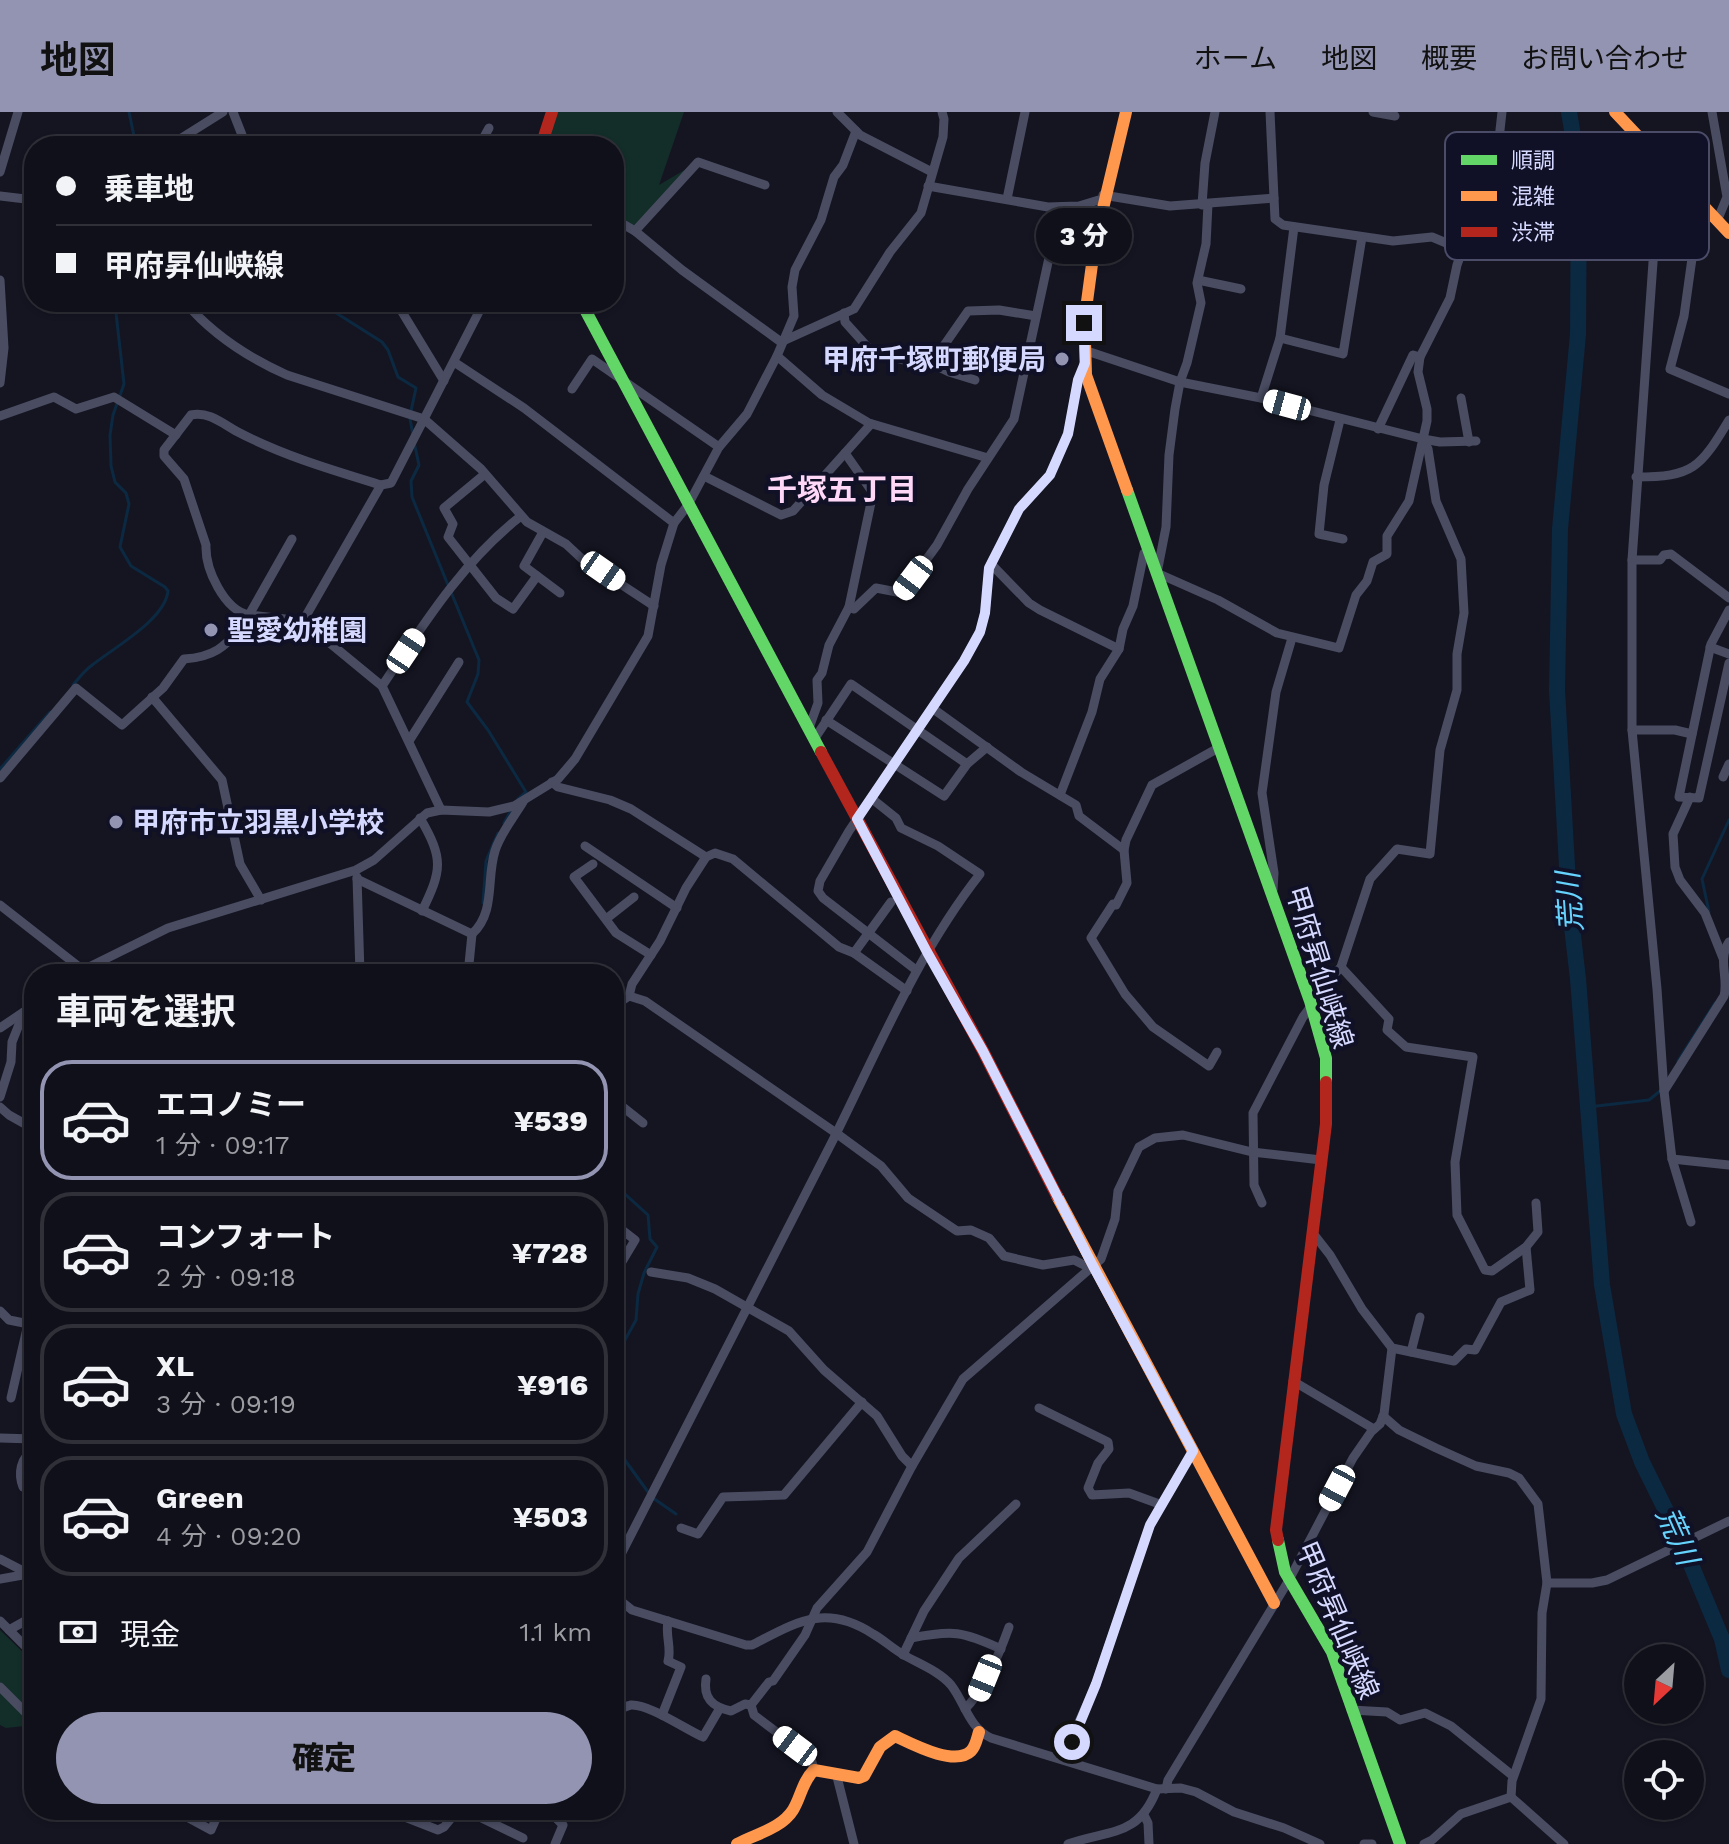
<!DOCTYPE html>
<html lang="ja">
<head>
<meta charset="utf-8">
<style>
	:root { --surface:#10101a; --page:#1e1e27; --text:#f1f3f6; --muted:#9c9da2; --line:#303039; --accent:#9294b2 }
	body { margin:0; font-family:"Work Sans","Noto Sans JP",sans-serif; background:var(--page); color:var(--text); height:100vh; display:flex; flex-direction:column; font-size:30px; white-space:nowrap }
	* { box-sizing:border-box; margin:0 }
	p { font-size:26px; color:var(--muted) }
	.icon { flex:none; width:44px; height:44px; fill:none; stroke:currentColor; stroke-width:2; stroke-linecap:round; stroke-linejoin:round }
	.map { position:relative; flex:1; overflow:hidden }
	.panel { position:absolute; left:24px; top:852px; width:600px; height:856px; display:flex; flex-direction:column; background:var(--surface); border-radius:32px; box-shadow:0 2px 6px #0004,0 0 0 2px var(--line) }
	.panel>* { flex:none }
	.guide { position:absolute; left:24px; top:24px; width:600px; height:176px; border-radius:32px; box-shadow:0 2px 6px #0004,0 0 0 2px var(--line); display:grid; align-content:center; height:176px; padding:0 32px; background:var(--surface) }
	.needle { width:52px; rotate:206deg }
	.tools { position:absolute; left:1624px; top:1532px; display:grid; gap:16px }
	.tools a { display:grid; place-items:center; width:80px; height:80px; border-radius:50%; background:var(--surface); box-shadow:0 2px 6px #0004,0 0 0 2px var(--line); font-size:40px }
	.end { position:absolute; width:36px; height:36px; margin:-18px; border:10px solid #d6d9ff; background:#111; box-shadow:0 0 0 4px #111 }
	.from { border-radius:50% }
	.bubble { position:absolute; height:56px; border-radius:28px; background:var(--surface); box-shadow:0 2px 6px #0004,0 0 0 2px var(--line); font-size:26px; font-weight:800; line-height:56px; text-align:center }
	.car { position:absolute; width:24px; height:48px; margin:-24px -12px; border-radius:10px; box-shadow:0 0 6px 2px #0007; background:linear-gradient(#fff 24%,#345 0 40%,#fff 0 76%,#345 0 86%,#fff 0) }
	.guide b { display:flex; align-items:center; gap:28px; height:76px; font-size:30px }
	.guide b+b { border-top:2px solid var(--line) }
	.guide i { width:20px; height:20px; background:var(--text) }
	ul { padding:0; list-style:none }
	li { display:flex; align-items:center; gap:24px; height:120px; margin:0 16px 12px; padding:0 16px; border:4px solid var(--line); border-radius:32px }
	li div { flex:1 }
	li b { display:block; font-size:30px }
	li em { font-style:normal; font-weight:800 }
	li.on { border-color:var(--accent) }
	li>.icon { width:72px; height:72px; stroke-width:1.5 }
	h2 { padding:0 32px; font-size:36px; line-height:96px }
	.pay { display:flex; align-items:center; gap:20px; height:88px; padding:0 32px; font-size:30px }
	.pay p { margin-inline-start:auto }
	.button { display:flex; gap:16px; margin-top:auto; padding:16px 32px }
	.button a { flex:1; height:92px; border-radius:48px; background:var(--accent); color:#111; font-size:32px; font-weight:800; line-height:92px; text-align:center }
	header { display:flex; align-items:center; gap:48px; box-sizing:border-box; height:112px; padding:0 40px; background:var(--accent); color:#111 }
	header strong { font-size:38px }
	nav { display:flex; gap:44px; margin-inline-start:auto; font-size:28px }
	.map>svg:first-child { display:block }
</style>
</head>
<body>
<header>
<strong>地図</strong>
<nav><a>ホーム</a><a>地図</a><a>概要</a><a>お問い合わせ</a></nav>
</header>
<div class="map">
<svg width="1729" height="1732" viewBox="0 0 1729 1732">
	<rect width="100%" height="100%" fill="#151522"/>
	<!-- green -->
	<g fill="#132d29">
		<polygon points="552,0 684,0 659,73 698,50 635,119 614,107 614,34 541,34"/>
		<polygon points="0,1518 34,1551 34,1613 6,1616 0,1613"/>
	</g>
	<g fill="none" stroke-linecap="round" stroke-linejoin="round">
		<!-- stream -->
		<g stroke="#0c2942" stroke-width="3">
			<polyline points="129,0 134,24 130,34"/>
			<polyline points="134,24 139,34"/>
			<polyline points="299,190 306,194 330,197 382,230 388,238 398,265 416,276 411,299"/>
			<polyline points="410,307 413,323"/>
			<polyline points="414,330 419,353 411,369 412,385 448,473"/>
			<polyline points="451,480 479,548 478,562 467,590 488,618 526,680 518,687"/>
			<path d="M73 573C79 566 84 559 91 554 113 536 165 508 168 479L165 475 131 454 120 435 129 392 126 381 115 370 111 354 110 323 113 303 124 272 116 201 107 190"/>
			<polyline points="0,657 50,600"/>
			<polyline points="504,711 512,697"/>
			<polyline points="483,791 486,749 498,721"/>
			<polyline points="1709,800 1702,767 1729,708"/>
			<polyline points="1678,949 1715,891"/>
			<polyline points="1588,995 1649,988 1660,979"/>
			<polyline points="614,1072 648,1103 650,1127 657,1135 644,1161 638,1182 636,1208 625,1228 614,1265"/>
			<polyline points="614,1319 622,1344 648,1380"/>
			<polyline points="653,1386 676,1402"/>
		</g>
		<!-- river -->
		<polyline stroke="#0c2942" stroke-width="16" points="1569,0 1579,60 1578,222 1560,417 1557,578 1569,789 1578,867 1602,1173 1624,1302 1642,1350 1682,1431 1722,1527 1729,1558"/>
		<!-- street -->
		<g stroke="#4a4d62" stroke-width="9">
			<polyline points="233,0 244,28 253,34"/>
			<polyline points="837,0 860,23 932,60"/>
			<polyline points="1373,0 1395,4"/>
			<polyline points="1712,0 1727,85 1717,109"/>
			<polyline points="172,32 223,0"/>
			<polyline points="479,34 489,16"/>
			<polyline points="0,60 18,0"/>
			<polyline points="1659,65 1632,448 1632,618 1657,877 1664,979 1672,1047 1691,1110"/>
			<polyline points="928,74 1048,95 1079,94 1102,87"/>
			<polyline points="1103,83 1170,94 1274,86 1270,0"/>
			<polyline points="0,84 34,88"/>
			<polyline points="1274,86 1275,107 1283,113 1393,129 1432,125 1463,138"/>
			<polyline points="1007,87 1025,0"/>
			<polyline points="1700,89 1684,204 1670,257 1729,282"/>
			<polyline points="1208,92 1206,132 1197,171 1201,191 1187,251 1180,270 1175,297 1169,343 1166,415 1157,461 1218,488 1277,521 1339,536 1356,483 1367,469 1373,450 1387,442 1387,424 1409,389 1427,309 1427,297 1418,260 1420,245 1450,186 1457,153 1471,115 1483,98 1498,36 1502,0"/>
			<polyline points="1202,93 1205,51 1215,0"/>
			<polyline points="614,107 635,119 682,158 781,230"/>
			<polyline points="635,119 698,50 765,73"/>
			<polyline points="0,168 4,236 0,271"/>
			<polyline points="1198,168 1241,177"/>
			<path d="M185 190C212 222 249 246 287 263L424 307 484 190"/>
			<polyline points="396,190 444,269"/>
			<polyline points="844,201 845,210 872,240 907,249 912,242 949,260 975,268"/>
			<polyline points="1280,226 1343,242 1362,125"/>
			<polyline points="781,230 854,197 890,140 921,101 943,25 944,7 942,0"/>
			<polyline points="1084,238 1180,270 1261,286 1423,327 1440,330 1476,329"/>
			<polyline points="777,244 822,283 869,311 988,346"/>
			<polyline points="454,250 524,296 674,411"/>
			<polyline points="934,252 945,232 968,199 999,198 1036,204"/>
			<polyline points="572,277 592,247 719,335"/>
			<polyline points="1261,286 1280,226 1294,115"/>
			<polyline points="1461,286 1469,330"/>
			<polyline points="0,304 54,285 76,297 114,285 176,323"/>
			<polyline points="1340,308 1324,373 1319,422 1343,427"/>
			<polyline points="1378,317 1413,243 1420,245"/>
			<polyline points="485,362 444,396 453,412 448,425 496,486 513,497 537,464"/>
			<polyline points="704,364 781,403 793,399 871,312"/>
			<path d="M1636 365C1693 365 1700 356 1729 308"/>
			<path d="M381 373C332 358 281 343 236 319 222 311 208 299 191 303L164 338V344L184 367 206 433C205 457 224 498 249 503L303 509 382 574 441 698"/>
			<polyline points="543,420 524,454 560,481"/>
			<polyline points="1632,448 1660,448 1664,443 1671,442 1729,486"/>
			<polyline points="991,452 1029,491 1040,498 1119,537"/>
			<polyline points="849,495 854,497 876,476 902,481 937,433 968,377 1014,307 1060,95"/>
			<polyline points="1729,498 1711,532 1679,685 1699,686 1729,551"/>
			<polyline points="249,503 292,427"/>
			<polyline points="303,509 381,373 391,371 424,307 481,357 527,410 566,432 581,446 654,494"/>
			<polyline points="1710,535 1729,542"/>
			<path d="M382 574C423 513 463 449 521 404"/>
			<polyline points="152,585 222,668 240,752 261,788"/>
			<polyline points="932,596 1021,660 1076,693 1079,704 1124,738"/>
			<polyline points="826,608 944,684 967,652 987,635"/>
			<polyline points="809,616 818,591 817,568 822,561 829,533 849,495 873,381 845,341"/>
			<polyline points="1632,618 1675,618 1692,622"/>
			<polyline points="815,626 851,572 967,652"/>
			<polyline points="409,629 459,550"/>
			<polyline points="1723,665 1729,652"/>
			<path d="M0 666 76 576 122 613 163 576 184 547C221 545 229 528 254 504"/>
			<polyline points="552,670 558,675 610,688 631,697 706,745 715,741 733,747 839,835 854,841 907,879"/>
			<polyline points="1060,683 1092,600 1100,567 1119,537 1123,517 1133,494 1144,441 1149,438"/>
			<polyline points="1690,685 1673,722 1675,755 1680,768 1705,801 1723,846"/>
			<path d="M420 706C444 747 442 758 422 799"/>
			<polyline points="585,734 677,796"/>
			<polyline points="593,752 574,765 616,821 651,843"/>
			<polyline points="357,765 360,862"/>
			<path d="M357 767 472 822C496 800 486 767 495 739 500 722 514 705 523 690"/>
			<polyline points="1273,778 1274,761 1262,681 1276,580 1292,526"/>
			<polyline points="0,793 83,858"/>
			<polyline points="606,807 634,785"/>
			<polyline points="854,841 891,790"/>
			<polyline points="1341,855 1389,907 1387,918 1406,935 1473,945 1455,1050 1457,1103 1485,1158 1492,1159 1526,1135 1538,1120 1536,1091"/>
			<polyline points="916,858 823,786 818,779 820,769 849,719 964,549 980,520 985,501 989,456 1019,397 1050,363 1068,322 1078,268 1084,254"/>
			<polyline points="80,862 83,858 168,816 356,758 374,748 427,701 441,698 489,700 514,694 558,667 575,647 648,524 661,453 674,411 688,393 719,335 747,302 777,244 794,204 792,175 795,158 821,108 834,65 843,53 856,19"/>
			<polyline points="468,862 472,822"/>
			<polyline points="629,884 632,872 660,829 686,776 706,745"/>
			<polyline points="1310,889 1341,855 1370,767 1397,737 1430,742 1440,638 1457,578 1457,542 1464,501 1461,447 1436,389 1428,337 1423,327"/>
			<polyline points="614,894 629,884 645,889 836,1021 881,1054 908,1086 957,1119 971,1118 989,1126 1004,1144 1043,1153 1074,1148 1090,1156"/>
			<polyline points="614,908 617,894"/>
			<polyline points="0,916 34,893"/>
			<polyline points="1217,940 1209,954 1153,915 1125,882 1091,826 1113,792 1116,793 1127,771 1124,738 1126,728 1152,673 1220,635"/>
			<path d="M1664 979 1724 884C1729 866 1717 848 1729 830"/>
			<polyline points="0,985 11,950 12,930 24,900"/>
			<polyline points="614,988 643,1011"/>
			<polyline points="0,995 9,1003 34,1017"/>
			<polyline points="1672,1047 1729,1053"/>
			<polyline points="1262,1091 1254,1073 1253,1001 1303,905 1312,893"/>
			<polyline points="614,1119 617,1114 635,1128 614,1163"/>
			<polyline points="1312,1120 1330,1143 1362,1197 1392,1236 1454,1249 1466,1237 1475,1238 1501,1190 1530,1178 1526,1135"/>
			<polyline points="651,1160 688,1166 715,1177 789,1219 824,1258 877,1304 902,1344 912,1354"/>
			<polyline points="0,1199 9,1208 34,1213"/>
			<polyline points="1411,1240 1420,1205"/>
			<polyline points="1293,1269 1374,1317"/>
			<polyline points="11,1286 28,1212"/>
			<polyline points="1039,1296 1108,1330 1109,1337 1098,1351 1088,1376 1092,1383 1129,1381 1162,1393"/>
			<polyline points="1383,1304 1399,1318 1436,1336 1476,1354 1509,1361 1519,1366 1538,1392 1547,1471 1542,1501 1541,1587 1512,1669 1511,1685"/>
			<polyline points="0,1326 34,1327"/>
			<path d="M34 1339C20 1345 18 1362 23 1375L34 1373"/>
			<polyline points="681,1416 698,1422 723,1385 784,1383 862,1290"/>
			<polyline points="0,1447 29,1462"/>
			<path d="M614 1456C687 1313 760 1171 833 1028 878 938 917 842 980 762L938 734 901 716 896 706 871 686"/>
			<polyline points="0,1467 34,1461"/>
			<polyline points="1547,1471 1592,1471 1607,1468 1729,1409"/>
			<path d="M614 1476 622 1490 632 1498 746 1533H752C797 1510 825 1491 873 1522 884 1528 893 1537 904 1543 919 1552 939 1559 951 1573 965 1591 969 1616 991 1626L1157 1677 1181 1676 1196 1680 1234 1700 1284 1716 1320 1732"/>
			<polyline points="0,1509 34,1543"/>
			<polyline points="9,1518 34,1504"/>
			<path d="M911 1526C953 1518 962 1519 1001 1537"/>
			<polyline points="903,1543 924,1499 959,1446 1016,1392"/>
			<path d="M706 1567C703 1586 712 1595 731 1599L745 1592 751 1593"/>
			<polyline points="0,1575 34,1609"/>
			<path d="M965 1597C984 1578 1000 1540 1009 1515"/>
			<polyline points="1351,1598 1387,1600 1400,1608 1425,1601 1451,1614 1513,1664"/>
			<path d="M614 1602C619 1598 625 1594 631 1593 649 1592 685 1617 703 1625L720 1596"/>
			<path d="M662 1603 681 1555 668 1549C672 1536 665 1524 668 1509"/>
			<polyline points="1067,1648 1078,1612 1096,1572 1150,1413 1193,1339"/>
			<polyline points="814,1658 811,1646 754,1603 751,1593 769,1570 773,1569 805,1523 817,1496 867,1440 912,1354 963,1267 1101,1147 1115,1107 1118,1079 1139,1035 1155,1026 1183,1023 1252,1040 1321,1048"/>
			<polyline points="836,1661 854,1732"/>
			<polyline points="1166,1677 1168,1668 1289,1468 1353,1346 1371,1320 1380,1312 1384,1302 1392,1236"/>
			<polyline points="174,1698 211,1718 220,1698"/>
			<polyline points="387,1698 438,1718 444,1715 458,1698"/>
			<polyline points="465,1698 523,1726"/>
			<polyline points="548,1698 563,1713 555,1732"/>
			<polyline points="1144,1703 1148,1711 1149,1732"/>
			<path d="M1068 1732C1110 1717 1138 1726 1157 1677"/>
			<polyline points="1364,1732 1372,1732"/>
			<polyline points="1424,1732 1432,1728 1461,1702 1511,1685 1564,1732"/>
		</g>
		<!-- fast -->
		<g stroke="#63d668" stroke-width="12">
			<polyline points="581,190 821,640"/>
			<polyline points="1127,378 1310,889 1326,946 1326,970"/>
			<polyline points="1278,1428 1285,1460 1332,1540 1400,1732"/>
		</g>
		<!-- slow -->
		<g stroke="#ff974d" stroke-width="12">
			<polyline points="1126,0 1095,130 1086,197 1085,230 1086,263 1127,378"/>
			<polyline points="1615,0 1729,121"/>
			<polyline points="1057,1084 1274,1491"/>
			<path d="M737 1732C755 1722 781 1717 793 1698 801 1685 802 1670 814 1658L859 1666 864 1664 880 1635 895 1624C912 1632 955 1655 971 1639 976 1634 977 1626 979 1620"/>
		</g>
		<!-- jam -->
		<g stroke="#b3261e" stroke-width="12">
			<polyline points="541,34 552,0"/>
			<polyline points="821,640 983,939 1057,1084"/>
			<polyline points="1278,1428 1276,1418 1326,1012 1326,970"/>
		</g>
	</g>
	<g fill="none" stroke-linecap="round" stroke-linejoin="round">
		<!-- route -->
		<polyline stroke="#d6d9ff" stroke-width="10" points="1072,1630 1096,1572 1150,1413 1193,1339 1093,1154 983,939 927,840 857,707 964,549 980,520 985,501 989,456 1019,397 1050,363 1068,322 1078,268 1085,251 1084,211"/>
	</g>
	<!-- markers -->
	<g fill="#9294b2" stroke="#101027" stroke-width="3">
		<circle cx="1062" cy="247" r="8"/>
		<circle cx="211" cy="518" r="8"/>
		<circle cx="116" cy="710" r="8"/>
	</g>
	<g text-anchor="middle" stroke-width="8" stroke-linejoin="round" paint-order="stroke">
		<!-- poi labels -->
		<g font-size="28" font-weight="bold" fill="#d6d9ff" stroke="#101027" text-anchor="start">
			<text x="1046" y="257" text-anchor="end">甲府千塚町郵便局</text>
			<text x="227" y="528">聖愛幼稚園</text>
			<text x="132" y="720">甲府市立羽黒小学校</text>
		</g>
		<!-- street labels -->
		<g font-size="28" fill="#d6d9ff" stroke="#101027">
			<text transform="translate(1320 855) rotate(73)" y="10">甲府昇仙峡線</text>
			<text transform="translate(1338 1508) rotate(67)" y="10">甲府昇仙峡線</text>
		</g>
		<!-- neighbourhood labels -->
		<g font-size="30" font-weight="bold" fill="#ffd8f8" stroke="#101027">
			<text x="842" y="388">千塚五丁目</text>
		</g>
		<!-- water labels -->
		<g font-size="30" font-style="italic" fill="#65d3fd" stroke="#101027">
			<text transform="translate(1570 790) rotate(-94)" y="10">荒川</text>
			<text transform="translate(1677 1424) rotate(66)" y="10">荒川</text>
		</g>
	</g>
	<!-- legend -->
	<rect x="1445" y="20" width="264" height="128" rx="12" fill="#101027" stroke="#4b4c68" stroke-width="2"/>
	<rect x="1461" y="43" width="36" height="10" fill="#63d668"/>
	<rect x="1461" y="79" width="36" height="10" fill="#ff974d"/>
	<rect x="1461" y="115" width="36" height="10" fill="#b3261e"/>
	<g font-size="22" fill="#d6d9ff">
		<text x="1511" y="56">順調</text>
		<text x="1511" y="92">混雑</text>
		<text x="1511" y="128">渋滞</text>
	</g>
</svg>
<div class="tools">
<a><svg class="needle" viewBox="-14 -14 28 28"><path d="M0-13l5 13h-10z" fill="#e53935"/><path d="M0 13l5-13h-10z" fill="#9c9da2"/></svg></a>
<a><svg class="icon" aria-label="locate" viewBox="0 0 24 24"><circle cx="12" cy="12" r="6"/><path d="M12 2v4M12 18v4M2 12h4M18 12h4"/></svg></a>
</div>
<i class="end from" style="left:1072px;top:1630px"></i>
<i class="end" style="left:1084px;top:211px"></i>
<div class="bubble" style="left:1036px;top:96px;width:96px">3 分</div>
<i class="car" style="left:1287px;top:293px;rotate:285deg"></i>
<i class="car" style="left:603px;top:459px;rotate:125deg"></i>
<i class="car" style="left:913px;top:466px;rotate:217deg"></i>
<i class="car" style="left:406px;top:539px;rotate:34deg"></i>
<i class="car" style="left:1337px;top:1376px;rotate:208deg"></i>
<i class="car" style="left:985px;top:1566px;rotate:202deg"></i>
<i class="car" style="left:795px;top:1634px;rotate:307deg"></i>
<div class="guide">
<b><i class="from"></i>乗車地</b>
<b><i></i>甲府昇仙峡線</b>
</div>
<section class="panel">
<h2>車両を選択</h2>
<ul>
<li class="on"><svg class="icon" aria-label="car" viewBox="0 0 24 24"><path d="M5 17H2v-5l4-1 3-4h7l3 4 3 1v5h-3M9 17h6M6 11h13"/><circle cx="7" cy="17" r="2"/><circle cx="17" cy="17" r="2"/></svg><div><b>エコノミー</b><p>1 分 · 09:17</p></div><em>¥539</em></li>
<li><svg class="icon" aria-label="car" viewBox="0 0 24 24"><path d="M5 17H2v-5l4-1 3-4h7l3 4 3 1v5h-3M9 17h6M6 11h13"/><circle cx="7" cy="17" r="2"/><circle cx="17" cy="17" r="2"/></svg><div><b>コンフォート</b><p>2 分 · 09:18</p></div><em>¥728</em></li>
<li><svg class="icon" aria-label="car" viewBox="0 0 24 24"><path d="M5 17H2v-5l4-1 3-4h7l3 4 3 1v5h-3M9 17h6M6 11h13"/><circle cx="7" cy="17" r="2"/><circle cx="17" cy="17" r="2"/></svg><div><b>XL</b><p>3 分 · 09:19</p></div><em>¥916</em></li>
<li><svg class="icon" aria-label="car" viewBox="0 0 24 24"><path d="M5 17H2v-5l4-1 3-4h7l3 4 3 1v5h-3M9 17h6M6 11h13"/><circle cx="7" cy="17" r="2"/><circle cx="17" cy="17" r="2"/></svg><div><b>Green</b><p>4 分 · 09:20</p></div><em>¥503</em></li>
</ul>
<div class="pay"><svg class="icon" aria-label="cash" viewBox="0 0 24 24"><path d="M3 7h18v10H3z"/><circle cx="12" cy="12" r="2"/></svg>現金<p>1.1 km</p></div>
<div class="button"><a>確定</a></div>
</section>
</div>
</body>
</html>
